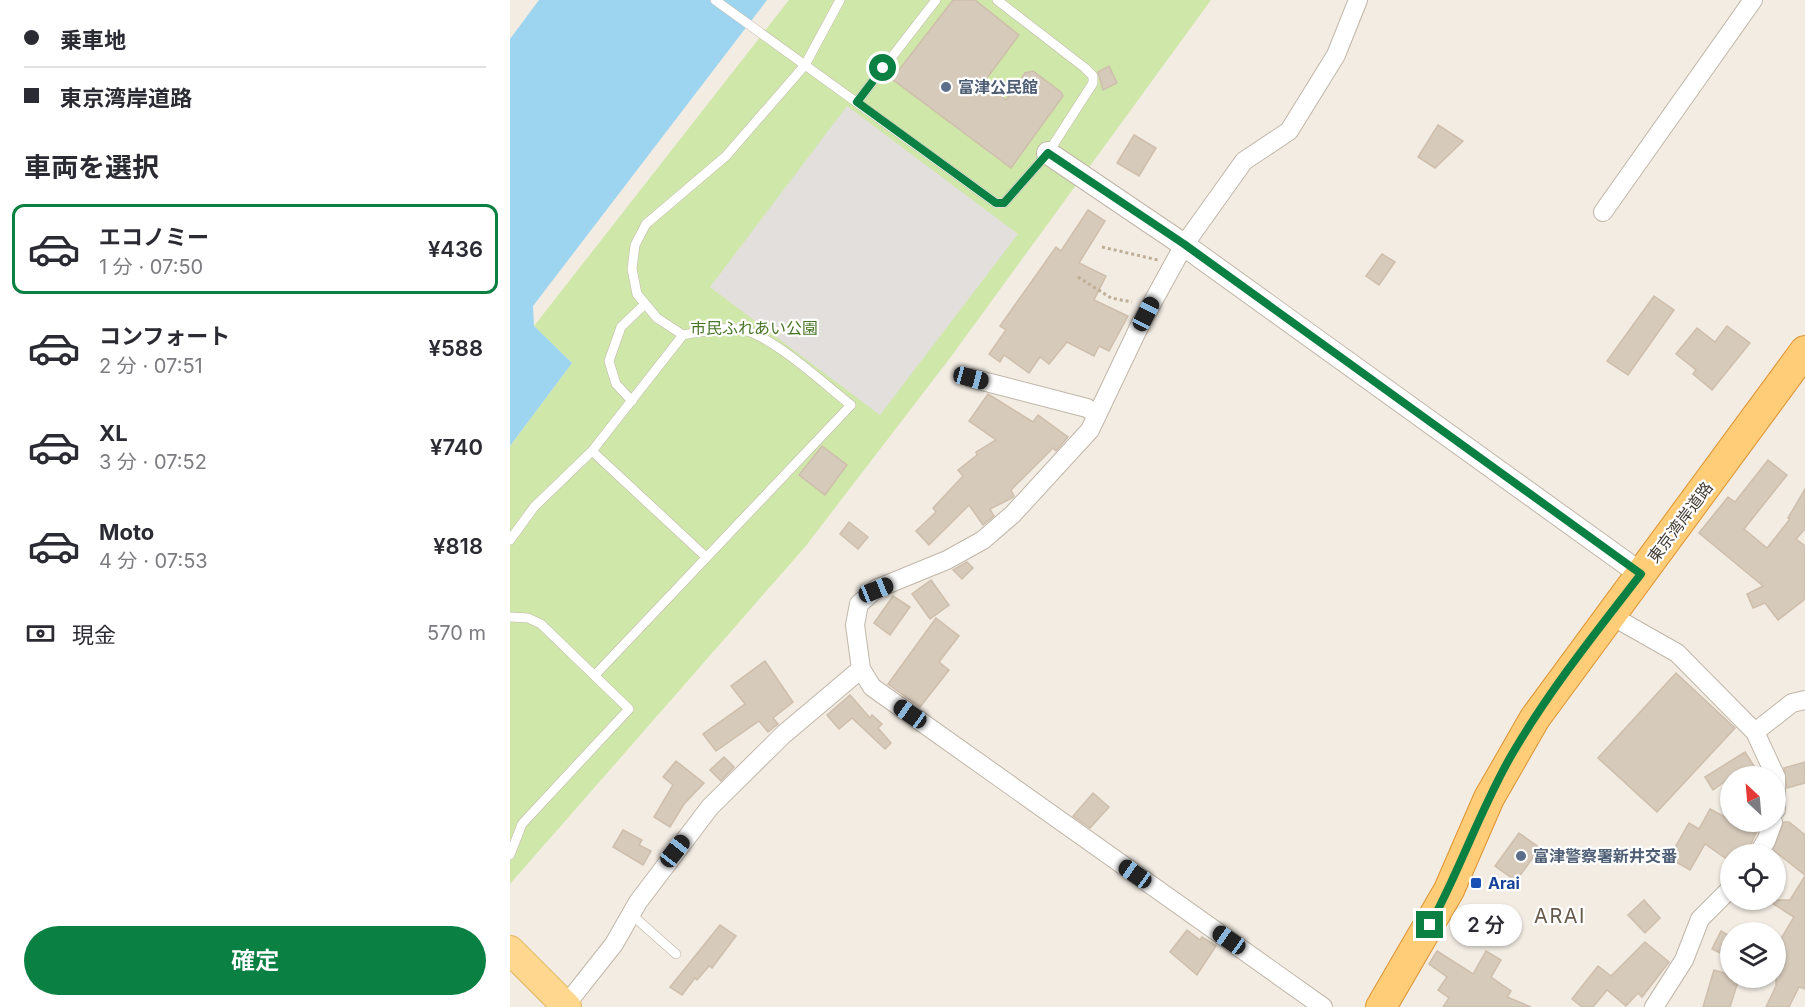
<!DOCTYPE html>
<html lang="ja">
<head>
<meta charset="utf-8">
<style>
	:root { --surface:#fff; --page:#f7f7f7; --text:#2b2b33; --muted:#7c7c81; --line:#e1e1e2; --accent:#0b8043 }
	body { margin:0; font-family:Inter,"Noto Sans JP",sans-serif; background:var(--page); color:var(--text); height:100vh; display:flex; flex-direction:column; font-size:22px; white-space:nowrap }
	* { box-sizing:border-box; margin:0 }
	p { font-size:20px; color:var(--muted) }
	.icon { flex:none; width:33px; height:33px; fill:none; stroke:currentColor; stroke-width:2; stroke-linecap:round; stroke-linejoin:round }
	.map { position:relative; flex:1; overflow:hidden }
	.sheet { display:flex; flex-direction:column; background:var(--surface); width:510px }
	.sheet>* { flex:none }
	.guide { display:grid; align-content:center; height:132px; padding:0 24px; background:var(--surface) }
	.needle { width:39px; rotate:334deg }
	.controls { position:absolute; left:1210px; top:766px; display:grid; gap:12px }
	.controls a { display:grid; place-items:center; width:66px; height:66px; border-radius:50%; background:var(--surface); box-shadow:0 2px 4px #0004; font-size:30px }
	.end { position:absolute; width:27px; height:27px; margin:-14px; border:8px solid #0b8043; background:#fff; box-shadow:0 0 0 3px #fff }
	.from { border-radius:50% }
	.bubble { position:absolute; height:42px; border-radius:21px; background:var(--surface); box-shadow:0 2px 4px #0004; font-size:20px; font-weight:600; line-height:42px; text-align:center }
	.car { position:absolute; width:18px; height:36px; margin:-18px -9px; border-radius:8px; box-shadow:0 0 4px 2px #0007; background:linear-gradient(#222 24%,#8ab4d8 0 40%,#222 0 76%,#8ab4d8 0 86%,#222 0) }
	.guide b { display:flex; align-items:center; gap:21px; height:57px; font-size:22px }
	.guide b+b { border-top:2px solid var(--line) }
	.guide i { width:15px; height:15px; background:var(--text) }
	ul { padding:0; list-style:none }
	li { display:flex; align-items:center; gap:18px; height:90px; margin:0 12px 9px; padding:0 12px; border:3px solid transparent; border-radius:12px }
	li div { flex:1 }
	li b { display:block; font-size:22px }
	li em { font-style:normal; font-weight:600 }
	li.on { border-color:var(--accent) }
	li>.icon { width:54px; height:54px; stroke-width:1.5 }
	h2 { padding:0 24px; font-size:27px; line-height:72px }
	.pay { display:flex; align-items:center; gap:15px; height:66px; padding:0 24px; font-size:22px }
	.pay p { margin-inline-start:auto }
	.primary-button { display:flex; gap:12px; margin-top:auto; padding:12px 24px }
	.primary-button a { flex:1; height:69px; border-radius:36px; background:var(--accent); color:#fff; font-size:24px; font-weight:600; line-height:69px; text-align:center }
	main { display:flex; flex:1; min-height:0 }
	.map>svg:first-child { display:block }
</style>
</head>
<body>
<main>
<section class="sheet">
<div class="guide">
<b><i class="from"></i>乗車地</b>
<b><i></i>東京湾岸道路</b>
</div>
<h2>車両を選択</h2>
<ul>
<li class="on"><svg class="icon" aria-label="car" viewBox="0 0 24 24"><path d="M5 17H2v-5l4-1 3-4h7l3 4 3 1v5h-3M9 17h6M6 11h13"/><circle cx="7" cy="17" r="2"/><circle cx="17" cy="17" r="2"/></svg><div><b>エコノミー</b><p>1 分 · 07:50</p></div><em>¥436</em></li>
<li><svg class="icon" aria-label="car" viewBox="0 0 24 24"><path d="M5 17H2v-5l4-1 3-4h7l3 4 3 1v5h-3M9 17h6M6 11h13"/><circle cx="7" cy="17" r="2"/><circle cx="17" cy="17" r="2"/></svg><div><b>コンフォート</b><p>2 分 · 07:51</p></div><em>¥588</em></li>
<li><svg class="icon" aria-label="car" viewBox="0 0 24 24"><path d="M5 17H2v-5l4-1 3-4h7l3 4 3 1v5h-3M9 17h6M6 11h13"/><circle cx="7" cy="17" r="2"/><circle cx="17" cy="17" r="2"/></svg><div><b>XL</b><p>3 分 · 07:52</p></div><em>¥740</em></li>
<li><svg class="icon" aria-label="car" viewBox="0 0 24 24"><path d="M5 17H2v-5l4-1 3-4h7l3 4 3 1v5h-3M9 17h6M6 11h13"/><circle cx="7" cy="17" r="2"/><circle cx="17" cy="17" r="2"/></svg><div><b>Moto</b><p>4 分 · 07:53</p></div><em>¥818</em></li>
</ul>
<div class="pay"><svg class="icon" aria-label="cash" viewBox="0 0 24 24"><path d="M3 7h18v10H3z"/><circle cx="12" cy="12" r="2"/></svg>現金<p>570 m</p></div>
<div class="primary-button"><a>確定</a></div>
</section>
<div class="map">
<svg width="1295" height="1007" viewBox="0 0 1295 1007">
	<rect width="100%" height="100%" fill="#f2ece3"/>
	<!-- green -->
	<polygon fill="#d0e7aa" points="279,0 701,0 440,358 295,547 0,884 0,446 62,363 24,326"/>
	<!-- parking -->
	<polygon fill="#e2dfdc" points="337,106 508,234 370,415 200,287"/>
	<!-- water -->
	<polygon fill="#9dd4f0" points="29,0 257,0 23,306 24,326 62,363 0,446 0,39"/>
	<!-- building -->
	<g fill="#d6cabb" stroke="#cebeab" stroke-width="1.5">
		<polygon points="443,0 465,0 509,35 474,82 496,100 515,73 523,71 551,92 553,96 501,168 382,79"/>
		<polygon points="599,66 607,83 593,90 588,72"/>
		<polygon points="928,125 953,141 925,168 908,157"/>
		<polygon points="624,135 646,148 629,176 607,163"/>
		<polygon points="578,210 595,221 569,263 596,276 584,300 618,316 599,351 589,346 584,356 557,342 539,364 530,357 519,373 494,355 490,362 479,354 496,330 490,326 546,247 551,251"/>
		<polygon points="872,254 885,262 869,285 856,276"/>
		<polygon points="1144,296 1164,310 1118,375 1097,361"/>
		<polygon points="1217,326 1240,343 1202,390 1183,374 1186,370 1166,354 1187,328 1205,342"/>
		<polygon points="478,394 523,422 528,415 558,437 546,451 543,448 501,490 504,496 502,498 480,509 484,516 473,525 459,505 419,545 406,531 426,512 423,508 453,476 448,470 467,455 466,452 486,440 459,421"/>
		<polygon points="312,446 337,465 315,495 289,475"/>
		<polygon points="1258,460 1277,475 1234,529 1257,548 1280,519 1278,518 1295,489 1295,529 1286,539 1295,546 1295,599 1268,620 1255,603 1243,608 1237,594 1253,586 1189,533 1218,497 1225,502"/>
		<polygon points="339,522 358,537 348,549 330,534"/>
		<polygon points="457,562 463,568 452,579 443,570"/>
		<polygon points="421,580 439,605 420,619 402,594"/>
		<polygon points="383,596 400,607 380,635 364,623"/>
		<polygon points="426,618 449,636 429,662 439,670 410,707 378,684"/>
		<polygon points="255,661 283,702 263,718 268,724 258,732 249,721 206,751 193,734 235,704 221,686"/>
		<polygon points="1166,673 1225,728 1147,812 1088,758"/>
		<polygon points="340,695 360,718 362,715 372,724 368,728 381,743 375,749 342,718 329,729 317,715"/>
		<polygon points="1235,752 1251,777 1221,777 1203,790 1195,777"/>
		<polygon points="214,757 224,767 211,781 200,770"/>
		<polygon points="166,761 194,783 174,804 160,827 144,817 163,785 153,777"/>
		<polygon points="1295,762 1295,783 1277,788 1274,768"/>
		<polygon points="583,793 599,807 580,828 563,816"/>
		<polygon points="1200,809 1229,825 1231,822 1251,822 1236,855 1221,855 1221,862 1195,844 1180,870 1159,858 1179,823 1189,829"/>
		<polygon points="1274,822 1279,822 1295,835 1295,875 1263,850"/>
		<polygon points="113,830 132,840 129,845 141,851 133,865 103,847"/>
		<polygon points="1009,833 1030,848 1006,881 985,866"/>
		<polygon points="1295,876 1295,989 1289,987 1279,1007 1256,1007 1266,986 1266,947 1284,917 1257,900 1280,900"/>
		<polygon points="1134,900 1150,918 1135,933 1118,915"/>
		<polygon points="210,925 226,936 202,968 199,966 187,980 185,978 172,995 160,987"/>
		<polygon points="677,930 690,940 692,937 706,946 687,975 660,952"/>
		<polygon points="1211,931 1221,937 1214,955 1202,949"/>
		<polygon points="1135,942 1159,962 1132,997 1128,993 1116,1006 1097,990 1083,1007 1072,1007 1062,999 1088,966 1101,976"/>
		<polygon points="927,951 963,974 976,951 991,960 981,977 1001,991 997,997 1021,1007 933,1007 939,998 928,990 937,977 919,964"/>
		<polygon points="1204,970 1221,975 1221,978 1229,978 1220,1007 1193,1007"/>
	</g>
	<g fill="none" stroke-linecap="round" stroke-linejoin="round">
		<defs>
			<g id="service">
				<polyline points="205,0 486,203 494,203 538,153 583,83 583,76 575,68 487,0"/>
				<polyline points="347,102 426,0"/>
				<polyline points="122,401 106,384 99,361 111,327 135,304"/>
				<polyline points="82,451 196,557"/>
				<polyline points="0,540 24,507 82,451 173,335"/>
				<polyline points="0,617 18,618 31,624 119,709 12,824 0,855"/>
				<path d="M85 675 341 405C315 385 260 333 229 329 211 327 190 332 173 335L147 318 127 294 122 269 125 245 136 224 216 156 295 65 330 0"/>
				<polyline points="121,914 166,954"/>
			</g>
			<g id="minor">
				<polyline points="1093,212 1243,0"/>
				<polyline points="461,378 577,408 587,415"/>
				<polyline points="1100,615 1167,653 1245,732 1266,777"/>
				<polyline points="1245,732 1282,703 1295,700"/>
				<polyline points="1266,778 1266,810"/>
				<polyline points="1247,855 1256,841 1263,822"/>
				<polyline points="55,1006 104,944 128,902 200,807 274,734 351,669"/>
				<polyline points="813,1007 362,687 351,669 345,625 349,604 366,589 437,560 473,540 503,514 580,430 630,325 674,245 734,161 779,131 826,55 848,0"/>
				<polyline points="1144,1007 1174,960 1190,919 1221,888"/>
			</g>
			<polyline id="tertiary" points="538,153 674,245 1131,574"/>
			<polyline id="primary" points="0,950 57,1007"/>
			<polyline id="trunk" points="871,1007 939,890 979,798 1025,718 1295,351"/>
		</defs>
		<!-- service casing -->
		<use href="#service" stroke="#c0b6a8" stroke-width="10"/>
		<!-- minor casing -->
		<use href="#minor" stroke="#c0b6a8" stroke-width="20"/>
		<!-- tertiary casing -->
		<use href="#tertiary" stroke="#c0b6a8" stroke-width="24"/>
		<!-- primary casing -->
		<use href="#primary" stroke="#e4b35e" stroke-width="30"/>
		<!-- trunk casing -->
		<use href="#trunk" stroke="#df9330" stroke-width="32"/>
		<!-- path -->
		<g stroke="#bfae96" stroke-width="3" stroke-dasharray="3 3" stroke-linecap="butt">
			<polyline points="592,247 648,260"/>
			<polyline points="568,277 601,298 622,302"/>
		</g>
		<!-- service -->
		<use href="#service" stroke="#fff" stroke-width="9"/>
		<!-- minor -->
		<use href="#minor" stroke="#fff" stroke-width="18"/>
		<!-- tertiary -->
		<use href="#tertiary" stroke="#fff" stroke-width="22"/>
		<!-- primary -->
		<use href="#primary" stroke="#ffd78e" stroke-width="28"/>
		<!-- trunk -->
		<use href="#trunk" stroke="#fc7" stroke-width="30"/>
	</g>
	<g fill="none" stroke-linecap="round" stroke-linejoin="round">
		<!-- route -->
		<path stroke="#0b8043" stroke-width="8" d="M373 68 347 102 486 203H494L538 153 674 244 1131 574C1086 632 1038 692 1001 756 970 810 950 870 920 925"/>
	</g>
	<!-- markers -->
	<g fill="#5c6f8a" stroke="#fff" stroke-width="2">
		<circle cx="436" cy="87" r="6"/>
		<circle cx="1011" cy="856" r="6"/>
	</g>
	<rect fill="#1a4fb4" stroke="#fff" stroke-width="2" x="960" y="877" width="12" height="12" rx="3"/>
	<g text-anchor="middle" stroke-width="4.5" stroke-linejoin="round" paint-order="stroke">
		<!-- service labels -->
		<g font-size="16" font-weight="bold" fill="#4e5e75" stroke="#fff" text-anchor="start">
			<text x="448" y="93">富津公民館</text>
			<text x="1023" y="862">富津警察署新井交番</text>
		</g>
		<!-- park labels -->
		<g font-size="16" fill="#497526" stroke="#fff">
			<text x="244" y="334">市民ふれあい公園</text>
		</g>
		<!-- street labels -->
		<g font-size="16" fill="#433c33" stroke="#fff">
			<text transform="translate(1170 522) rotate(-53)" y="6">東京湾岸道路</text>
		</g>
		<!-- transit labels -->
		<g font-size="16" font-weight="bold" fill="#164399" stroke="#fff" text-anchor="start">
			<text x="978" y="889">Arai</text>
		</g>
		<!-- quarter labels -->
		<g font-size="20" letter-spacing="1.5" fill="#66594a" stroke="#fff">
			<text x="1050" y="923">ARAI</text>
		</g>
	</g>
</svg>
<div class="controls">
<a><svg class="needle" viewBox="-14 -14 28 28"><path d="M0-13l5 13h-10z" fill="#e53935"/><path d="M0 13l5-13h-10z" fill="#7c7c81"/></svg></a>
<a><svg class="icon" aria-label="locate" viewBox="0 0 24 24"><circle cx="12" cy="12" r="6"/><path d="M12 2v4M12 18v4M2 12h4M18 12h4"/></svg></a>
<a><svg class="icon" aria-label="layers" viewBox="0 0 24 24"><path d="M12 4l9 5-9 5-9-5zM3 14l9 5 9-5"/></svg></a>
</div>
<i class="end from" style="left:373px;top:68px"></i>
<i class="end" style="left:920px;top:925px"></i>
<div class="bubble" style="left:940px;top:904px;width:72px">2 分</div>
<i class="car" style="left:636px;top:314px;rotate:27deg"></i>
<i class="car" style="left:461px;top:378px;rotate:105deg"></i>
<i class="car" style="left:366px;top:590px;rotate:68deg"></i>
<i class="car" style="left:400px;top:714px;rotate:305deg"></i>
<i class="car" style="left:165px;top:851px;rotate:38deg"></i>
<i class="car" style="left:625px;top:874px;rotate:305deg"></i>
<i class="car" style="left:719px;top:940px;rotate:305deg"></i>
</div>
</main>
</body>
</html>
